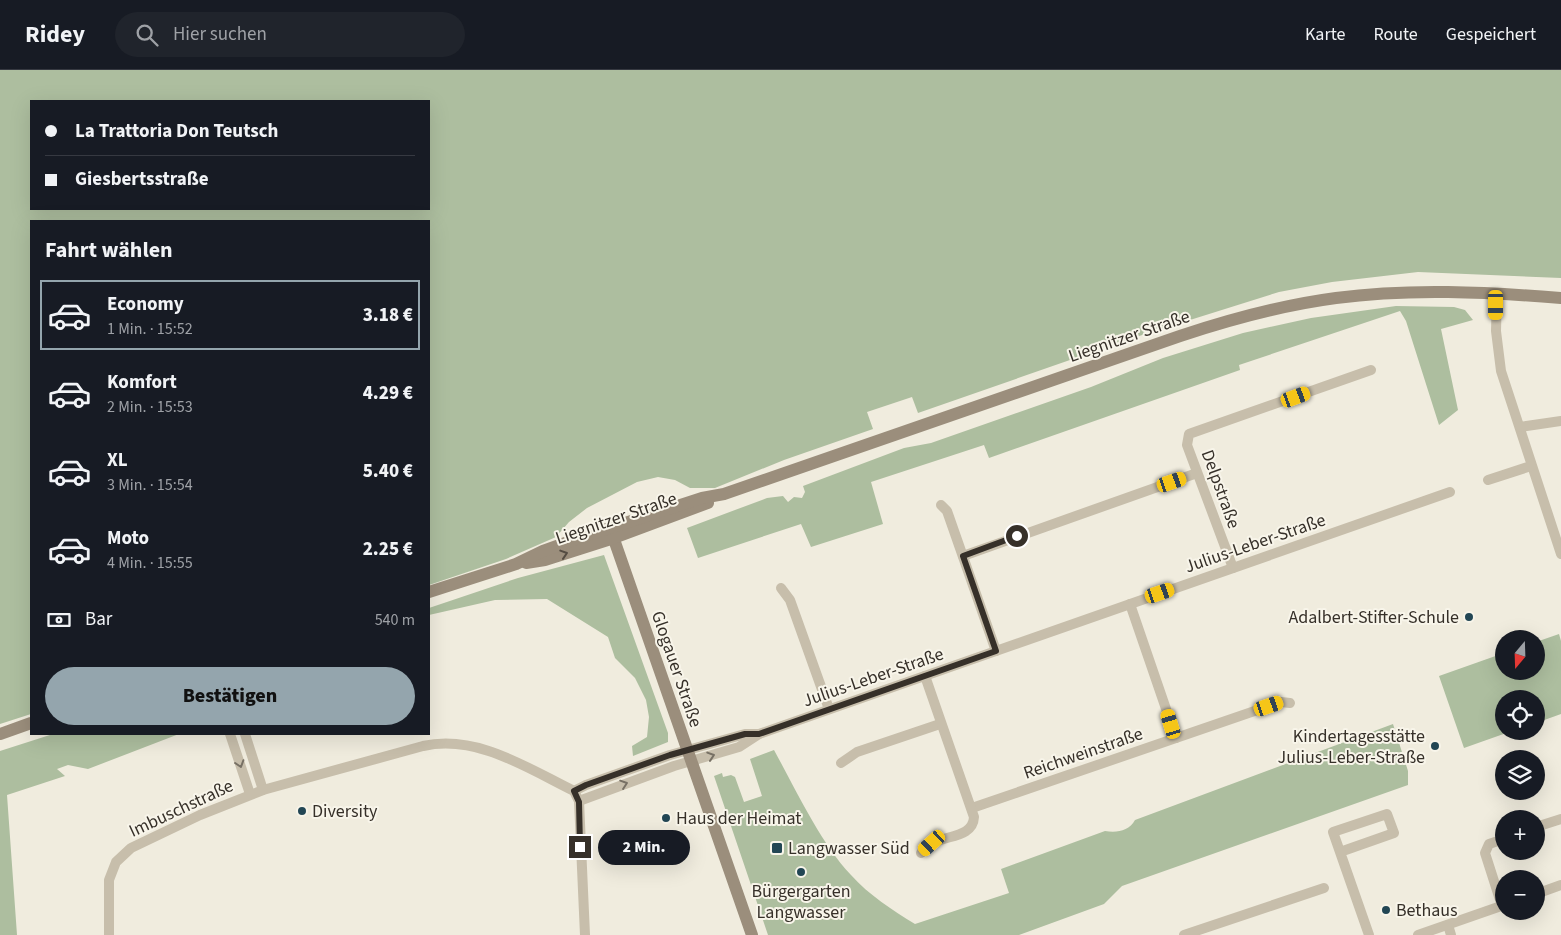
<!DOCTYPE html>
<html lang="de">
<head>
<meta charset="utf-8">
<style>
	:root { --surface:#171b24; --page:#20242c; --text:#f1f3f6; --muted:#9ea1a6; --line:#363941; --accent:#94a5ad }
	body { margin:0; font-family:"Source Sans 3",sans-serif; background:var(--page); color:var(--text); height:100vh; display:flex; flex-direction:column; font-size:19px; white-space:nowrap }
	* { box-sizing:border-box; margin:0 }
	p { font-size:16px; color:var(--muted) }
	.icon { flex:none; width:28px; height:28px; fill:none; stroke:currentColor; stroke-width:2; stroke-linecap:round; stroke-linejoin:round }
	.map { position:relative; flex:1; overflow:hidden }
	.panel { position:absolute; left:30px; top:150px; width:400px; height:515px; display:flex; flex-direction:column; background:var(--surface); border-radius:0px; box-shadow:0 5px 20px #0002 }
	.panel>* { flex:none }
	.hud { position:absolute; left:30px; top:30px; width:400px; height:110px; border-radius:0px; box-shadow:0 5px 20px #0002; display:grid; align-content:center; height:110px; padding:0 15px; background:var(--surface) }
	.needle { width:32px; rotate:199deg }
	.fabs { position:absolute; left:1495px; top:560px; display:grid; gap:10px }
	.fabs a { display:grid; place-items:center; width:50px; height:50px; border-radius:50%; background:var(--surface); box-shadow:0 5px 20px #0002; font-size:25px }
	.end { position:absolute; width:22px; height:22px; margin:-11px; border:6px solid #363029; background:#fff; box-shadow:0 0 0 2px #fff }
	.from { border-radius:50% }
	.bubble { position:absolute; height:35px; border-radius:18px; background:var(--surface); box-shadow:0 5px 20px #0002; font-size:16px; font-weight:800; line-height:35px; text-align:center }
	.car { position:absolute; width:15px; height:30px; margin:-15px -8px; border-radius:6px; box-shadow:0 0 4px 1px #0007; background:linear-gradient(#f5c518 24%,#345 0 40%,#f5c518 0 76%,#345 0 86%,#f5c518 0) }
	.hud b { display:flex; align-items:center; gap:18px; height:48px; font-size:19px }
	.hud b+b { border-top:1px solid var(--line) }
	.hud i { width:12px; height:12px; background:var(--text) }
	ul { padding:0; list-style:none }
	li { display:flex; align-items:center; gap:15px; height:70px; margin:0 10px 8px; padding:0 5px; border:2px solid transparent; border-radius:0px }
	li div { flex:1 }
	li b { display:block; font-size:19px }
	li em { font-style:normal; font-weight:800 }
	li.on { border-color:var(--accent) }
	li>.icon { width:45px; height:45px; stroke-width:1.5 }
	h2 { padding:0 15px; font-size:22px; line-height:60px }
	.pay { display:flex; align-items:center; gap:12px; height:55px; padding:0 15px; font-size:19px }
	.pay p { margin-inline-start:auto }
	.primary-button { display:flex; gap:10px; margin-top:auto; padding:10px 15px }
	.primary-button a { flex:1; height:58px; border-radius:30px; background:var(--accent); color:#111; font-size:20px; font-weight:800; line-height:58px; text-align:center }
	header { display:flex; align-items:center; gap:30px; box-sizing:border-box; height:70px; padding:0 25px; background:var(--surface); border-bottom:1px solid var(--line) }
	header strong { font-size:24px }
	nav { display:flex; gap:28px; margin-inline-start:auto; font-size:18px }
	.search { width:350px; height:45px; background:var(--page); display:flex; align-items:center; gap:12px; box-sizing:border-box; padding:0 18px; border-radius:28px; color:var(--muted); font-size:19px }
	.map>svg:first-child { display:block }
</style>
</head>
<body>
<header>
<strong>Ridey</strong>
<div class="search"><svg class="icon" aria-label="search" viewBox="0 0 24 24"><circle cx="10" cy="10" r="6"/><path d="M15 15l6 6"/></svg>Hier suchen</div>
<nav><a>Karte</a><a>Route</a><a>Gespeichert</a></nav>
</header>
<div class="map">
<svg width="1561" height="865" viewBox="0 0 1561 865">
	<rect width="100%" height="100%" fill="#f0ecde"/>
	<!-- green -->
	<g fill="#adbe9f" fill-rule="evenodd">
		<path d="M0 0H1561V208L1418 202 1332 212 1279 222 1139 266 918 343 912 327 867 342 873 359 784 390 715 418H690L675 410 658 407 637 412 587 438 569 452 556 467 506 489 429 515V151H31V644L0 654ZM429 31V139H31V31Z"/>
		<polygon points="1396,236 1454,237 1465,240 1473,250 1441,259 1458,340 1439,355 1406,251 1400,241 1239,295 1240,300 989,388 984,375 871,412 883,454 811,477 801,454 698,488 687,458 767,428 783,426 788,432 794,427 802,428 805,422 803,416 904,378 931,373 1091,317 1163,288 1243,263 1311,248"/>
		<polygon points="604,485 668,663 668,672 633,686 632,676 647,667 649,647 646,630 635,608 615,588 608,567 547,529 495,530 429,545 429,538 518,508"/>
		<polygon points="1559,564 1561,571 1561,644 1536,653 1536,629 1504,629 1504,661 1512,661 1464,678 1439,606 1504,583 1504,601 1536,601 1536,572"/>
		<path d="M1393 654 1408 701V715L1122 816 1104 834 1019 865H768L714 706 722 703 723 707 731 705 735 707 744 732 762 726 750 689 774 680C796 720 820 772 851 805 869 825 892 840 915 854L1009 823 1001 799 1105 761C1117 763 1129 761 1135 750Z"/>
		<polygon points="53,664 179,664 88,699 68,695 57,699 65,706 7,725 17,865 0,865 0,681"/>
	</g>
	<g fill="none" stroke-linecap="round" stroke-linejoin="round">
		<!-- street -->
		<g stroke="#c7beab" stroke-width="10">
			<polyline points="1497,224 1496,261 1501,301 1561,484"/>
			<polyline points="1520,357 1561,351"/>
			<polyline points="1488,410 1531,396"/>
			<polyline points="941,435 947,441 996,581"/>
			<polyline points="963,486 1197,403"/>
			<polyline points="1233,498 1187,375 1189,364 1371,300"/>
			<polyline points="781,518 790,530 829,639"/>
			<polyline points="1130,534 1176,668"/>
			<polyline points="230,664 250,724"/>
			<polyline points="245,664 263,720"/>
			<polyline points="841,693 857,682 940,654"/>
			<polyline points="574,721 586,715 670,685 745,664 759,664 1450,422"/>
			<polyline points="579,731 674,696 739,677 759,664"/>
			<polyline points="972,738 1281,632 1290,633"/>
			<polyline points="1536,757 1561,749"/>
			<polyline points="1340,782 1394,763 1387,744 1333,762 1369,865"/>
			<path d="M921 783C925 780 929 775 933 773 948 765 973 767 974 747L925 606"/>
			<polyline points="1536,824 1561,815"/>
			<polyline points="1502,836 1485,783 1489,774 1504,769"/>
			<polyline points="1448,855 1451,865"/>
			<path d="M109 865V810L116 792 131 778 200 745 263 720 423 676C477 664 527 698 574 721L579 731 585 865"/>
			<polyline points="1184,865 1324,818"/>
			<polyline points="1418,865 1504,835"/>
		</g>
		<!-- secondary -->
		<g stroke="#9b8e7c" stroke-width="12">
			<polyline points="610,458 752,865"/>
			<polyline points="526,493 545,490 614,468 708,433"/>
			<path d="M429 522 516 494 543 481 582 467 702 428 724 424 1180 266C1231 249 1283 235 1336 228 1410 218 1486 222 1561 228"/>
			<polyline points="0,664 31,653"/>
		</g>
	</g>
	<!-- one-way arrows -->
	<defs><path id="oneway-chevron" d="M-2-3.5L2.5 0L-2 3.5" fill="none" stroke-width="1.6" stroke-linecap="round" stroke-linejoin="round" transform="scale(1.25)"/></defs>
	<use stroke="#544c42" href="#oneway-chevron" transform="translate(564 484) rotate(-18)"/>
	<g stroke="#777064">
		<use href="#oneway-chevron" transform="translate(711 686) rotate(-18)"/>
		<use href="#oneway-chevron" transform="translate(240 694) rotate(72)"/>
		<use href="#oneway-chevron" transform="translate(624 714) rotate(-19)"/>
	</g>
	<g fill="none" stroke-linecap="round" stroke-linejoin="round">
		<!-- route -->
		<polyline stroke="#363029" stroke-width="6" points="580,777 579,732 574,721 586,715 670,685 745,664 759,664 996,581 963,486 1017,466"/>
	</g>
	<!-- markers -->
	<g fill="#224654" stroke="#f8f5ea" stroke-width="2">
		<circle cx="1469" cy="547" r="5"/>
		<circle cx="1435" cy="676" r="5"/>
		<circle cx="302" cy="741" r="5"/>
		<circle cx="666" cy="748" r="5"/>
		<rect x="771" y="772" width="12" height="12" rx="2.5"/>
		<circle cx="801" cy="802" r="5"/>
		<circle cx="1386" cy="840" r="5"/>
	</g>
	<g text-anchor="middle" stroke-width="4" stroke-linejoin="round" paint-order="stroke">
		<!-- street labels -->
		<g font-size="18" fill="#363029" stroke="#f8f5ea">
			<text transform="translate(1129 266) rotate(-19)" y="6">Liegnitzer Straße</text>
			<text transform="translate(1221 419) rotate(70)" y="6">Delpstraße</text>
			<text transform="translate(616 448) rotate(-19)" y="6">Liegnitzer Straße</text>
			<text transform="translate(1255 473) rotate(-19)" y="6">Julius-Leber-Straße</text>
			<text transform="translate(677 599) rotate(71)" y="6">Glogauer Straße</text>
			<text transform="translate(873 607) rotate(-19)" y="6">Julius-Leber-Straße</text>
			<text transform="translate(1083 683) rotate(-19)" y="6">Reichweinstraße</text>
			<text transform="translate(181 738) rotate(-25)" y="6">Imbuschstraße</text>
		</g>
		<!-- poi labels -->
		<g font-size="18" fill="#363029" stroke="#f8f5ea" text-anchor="start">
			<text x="1459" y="553" text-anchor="end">Adalbert-Stifter-Schule</text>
			<text x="1425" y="672" text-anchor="end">Kindertagesstätte<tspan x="1425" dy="21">Julius-Leber-Straße</tspan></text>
			<text x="312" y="747">Diversity</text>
			<text x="676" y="754">Haus der Heimat</text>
			<text x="788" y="784">Langwasser Süd</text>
			<text x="801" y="827" text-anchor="middle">Bürgergarten<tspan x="801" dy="21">Langwasser</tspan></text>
			<text x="1396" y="846">Bethaus</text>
		</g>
	</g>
</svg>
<div class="fabs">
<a><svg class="needle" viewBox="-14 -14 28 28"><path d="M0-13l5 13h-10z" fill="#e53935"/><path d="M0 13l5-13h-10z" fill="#9ea1a6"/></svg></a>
<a><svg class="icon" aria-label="locate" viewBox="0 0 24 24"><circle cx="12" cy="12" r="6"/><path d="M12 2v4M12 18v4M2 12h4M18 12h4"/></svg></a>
<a><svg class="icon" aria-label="layers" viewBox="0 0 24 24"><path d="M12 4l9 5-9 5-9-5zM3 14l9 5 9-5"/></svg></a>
<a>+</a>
<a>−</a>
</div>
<i class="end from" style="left:1017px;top:466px"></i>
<i class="end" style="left:580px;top:777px"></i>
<div class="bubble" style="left:598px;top:760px;width:92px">2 Min.</div>
<i class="car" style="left:1496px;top:235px;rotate:180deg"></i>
<i class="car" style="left:1296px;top:327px;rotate:70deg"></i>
<i class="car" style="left:1172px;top:412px;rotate:71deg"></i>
<i class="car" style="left:1160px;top:523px;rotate:71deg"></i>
<i class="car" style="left:1269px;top:636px;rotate:71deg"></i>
<i class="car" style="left:1171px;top:654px;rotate:343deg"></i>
<i class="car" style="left:932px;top:773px;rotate:228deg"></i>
<div class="hud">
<b><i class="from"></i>La Trattoria Don Teutsch</b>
<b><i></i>Giesbertsstraße</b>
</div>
<section class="panel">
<h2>Fahrt wählen</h2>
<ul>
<li class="on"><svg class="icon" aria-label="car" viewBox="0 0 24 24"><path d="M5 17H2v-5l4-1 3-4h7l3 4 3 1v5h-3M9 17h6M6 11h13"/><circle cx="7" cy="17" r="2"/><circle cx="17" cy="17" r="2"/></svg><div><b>Economy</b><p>1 Min. · 15:52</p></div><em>3.18 €</em></li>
<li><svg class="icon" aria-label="car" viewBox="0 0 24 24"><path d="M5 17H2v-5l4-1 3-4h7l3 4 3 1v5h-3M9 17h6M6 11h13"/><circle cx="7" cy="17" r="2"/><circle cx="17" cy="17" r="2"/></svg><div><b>Komfort</b><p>2 Min. · 15:53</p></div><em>4.29 €</em></li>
<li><svg class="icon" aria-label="car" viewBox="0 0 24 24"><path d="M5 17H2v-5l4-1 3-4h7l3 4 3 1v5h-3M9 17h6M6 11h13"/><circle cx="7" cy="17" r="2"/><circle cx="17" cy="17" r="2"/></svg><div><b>XL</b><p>3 Min. · 15:54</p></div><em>5.40 €</em></li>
<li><svg class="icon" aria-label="car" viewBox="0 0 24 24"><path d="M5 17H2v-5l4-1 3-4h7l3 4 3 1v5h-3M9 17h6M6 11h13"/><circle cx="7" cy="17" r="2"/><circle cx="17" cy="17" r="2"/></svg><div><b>Moto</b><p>4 Min. · 15:55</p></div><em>2.25 €</em></li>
</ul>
<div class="pay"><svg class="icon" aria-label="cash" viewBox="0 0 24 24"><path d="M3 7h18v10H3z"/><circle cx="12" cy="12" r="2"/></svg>Bar<p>540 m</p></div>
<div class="primary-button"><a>Bestätigen</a></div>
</section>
</div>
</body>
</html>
